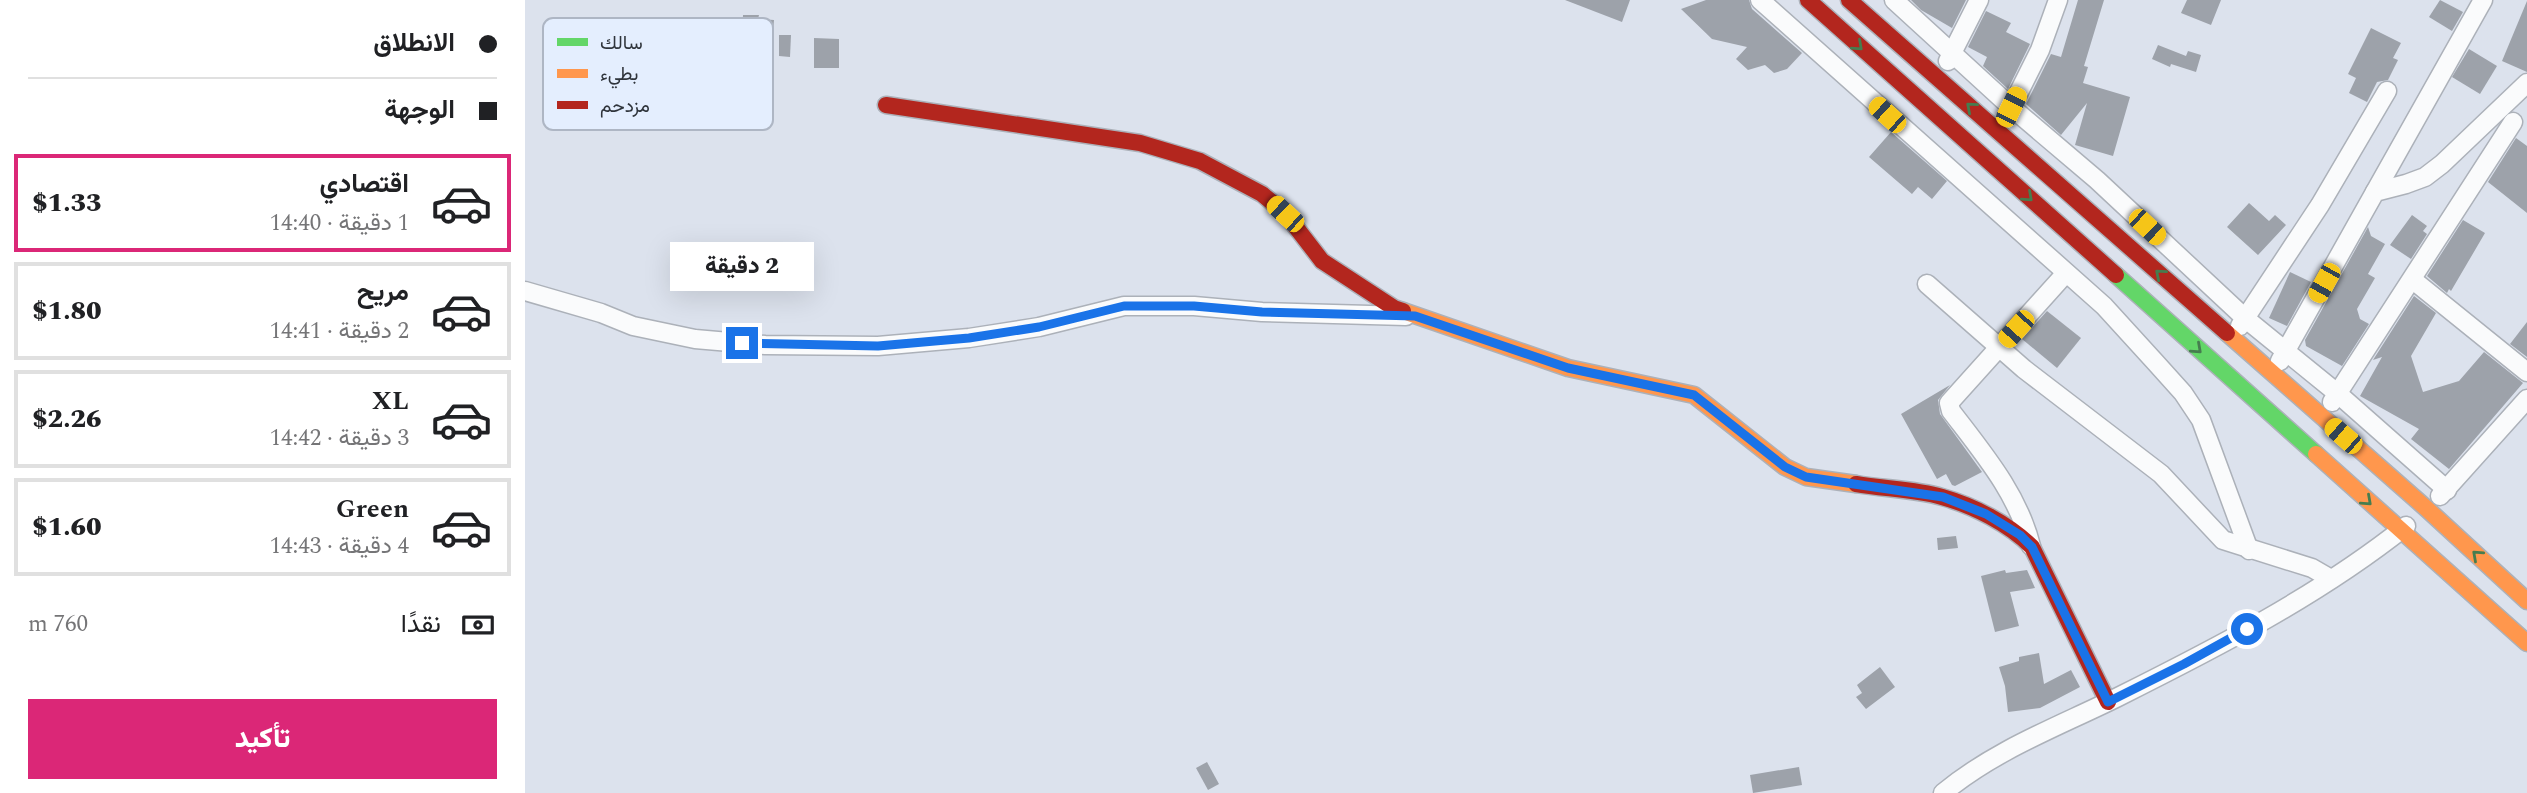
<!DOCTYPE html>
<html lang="ar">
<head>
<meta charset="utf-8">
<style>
	:root { --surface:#fff; --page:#f6f6f6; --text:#202124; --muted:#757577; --line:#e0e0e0; --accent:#db2777 }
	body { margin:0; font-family:Spectral,Vazirmatn,serif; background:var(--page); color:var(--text); direction:rtl; height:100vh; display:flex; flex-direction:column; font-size:26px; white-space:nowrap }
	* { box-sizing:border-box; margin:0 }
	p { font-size:23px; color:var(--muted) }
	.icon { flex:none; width:38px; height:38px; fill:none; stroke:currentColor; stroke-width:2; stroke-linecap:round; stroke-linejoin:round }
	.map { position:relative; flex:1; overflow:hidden; direction:ltr }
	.side { display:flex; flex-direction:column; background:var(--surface); width:525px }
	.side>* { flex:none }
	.banner { display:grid; align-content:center; height:154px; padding:0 28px; background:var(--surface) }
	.end { position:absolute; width:32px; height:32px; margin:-16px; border:9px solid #1a73e8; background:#fff; box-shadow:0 0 0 4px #fff }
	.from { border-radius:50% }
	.bubble { position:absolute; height:49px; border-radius:0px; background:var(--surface); box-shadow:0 7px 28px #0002; font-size:23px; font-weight:800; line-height:49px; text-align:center; direction:rtl }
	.car { position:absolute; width:21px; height:42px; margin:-21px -10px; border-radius:9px; box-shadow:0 0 5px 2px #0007; background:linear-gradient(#f5c518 24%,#345 0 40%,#f5c518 0 76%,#345 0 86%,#f5c518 0) }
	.banner b { display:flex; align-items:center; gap:24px; height:66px; font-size:26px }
	.banner b+b { border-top:2px solid var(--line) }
	.banner i { width:18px; height:18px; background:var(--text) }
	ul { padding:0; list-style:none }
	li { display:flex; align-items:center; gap:21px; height:98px; margin:0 14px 10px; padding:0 14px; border:4px solid var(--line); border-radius:0px }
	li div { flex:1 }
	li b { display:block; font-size:26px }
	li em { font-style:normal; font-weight:800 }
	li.on { border-color:var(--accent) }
	li>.icon { width:63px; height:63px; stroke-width:1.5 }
	.pay { display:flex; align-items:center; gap:18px; height:77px; padding:0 28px; font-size:26px }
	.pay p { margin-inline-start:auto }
	.action { display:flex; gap:14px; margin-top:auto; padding:14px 28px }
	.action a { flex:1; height:80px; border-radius:0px; background:var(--accent); color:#fff; font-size:28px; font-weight:800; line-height:80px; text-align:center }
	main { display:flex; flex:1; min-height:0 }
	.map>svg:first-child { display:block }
</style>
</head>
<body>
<main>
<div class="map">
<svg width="2002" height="793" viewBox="0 0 2002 793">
	<rect width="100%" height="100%" fill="#dce2ed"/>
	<!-- building -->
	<g fill="#9da2aa">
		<polygon points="1040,0 1105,0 1097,22"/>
		<polygon points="1181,0 1224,0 1227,9 1277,53 1262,69 1249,73 1240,65 1223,70 1211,59 1222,47 1187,39 1156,9"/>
		<polygon points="1386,0 1441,0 1427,28 1396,10"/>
		<polygon points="1553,0 1579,0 1559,66 1563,67 1558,83 1605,97 1588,156 1550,145 1562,103 1536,135 1501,104 1526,54 1536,57"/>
		<polygon points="1662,0 1696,0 1686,25 1656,13"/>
		<polygon points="1915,0 1938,12 1927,31 1904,17"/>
		<polygon points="2002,1 2002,72 1977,61"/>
		<polygon points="1461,11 1486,23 1481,32 1505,44 1483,89 1458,66 1462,57 1443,47"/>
		<polygon points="218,15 234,15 233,19 249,20 247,45 217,44"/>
		<polygon points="1846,28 1876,43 1868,58 1873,60 1863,80 1852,82 1842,102 1824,93 1831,78 1823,74"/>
		<polygon points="254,35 266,35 265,57 254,56"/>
		<polygon points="289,38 314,39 314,68 289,68"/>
		<polygon points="1633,45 1661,56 1663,51 1676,55 1671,72 1646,64 1645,67 1627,59"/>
		<polygon points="1944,49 1972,66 1955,94 1927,77"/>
		<polygon points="1366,132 1422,181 1407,199 1393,187 1387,194 1344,157"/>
		<polygon points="1991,138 2002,146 2002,213 1963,182"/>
		<polygon points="1724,203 1744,221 1750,215 1761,225 1733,255 1702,227"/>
		<polygon points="1887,215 1902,226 1898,231 1902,234 1886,259 1865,245"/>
		<polygon points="1938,220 1960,233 1926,291 1924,289 1922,293 1902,276"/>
		<polygon points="1843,227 1846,236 1860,244 1843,274 1850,278 1832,309 1835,319 1844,324 1817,366 1781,346 1780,340"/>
		<polygon points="1765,272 1786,282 1762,326 1744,318"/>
		<polygon points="1889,296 1911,313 1886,356 1898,392 1934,381 1959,352 1998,383 1924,469 1886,439 1894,429 1835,396 1857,357 1848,360"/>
		<polygon points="1522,311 1556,338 1532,368 1497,339"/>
		<polygon points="2002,322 2002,357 1985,344"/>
		<polygon points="1425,385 1413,400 1415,414 1457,472 1430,486 1427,485 1421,474 1412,479 1376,414"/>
		<polygon points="1431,536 1433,548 1413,550 1412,538"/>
		<polygon points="1480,570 1481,573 1502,570 1510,588 1485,592 1494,626 1470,632 1456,576"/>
		<polygon points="1514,653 1519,684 1546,670 1555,687 1515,708 1483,712 1480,686 1474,667 1494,661 1494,657"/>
		<polygon points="1355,667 1370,687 1341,709 1331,697 1337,693 1332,685"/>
		<polygon points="682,762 694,784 683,790 671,768"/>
		<polygon points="1274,767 1277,785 1228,793 1225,775"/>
	</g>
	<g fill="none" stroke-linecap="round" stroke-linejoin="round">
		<defs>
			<g id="street">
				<polyline points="1235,0 1579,306 1631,363 1658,393 1676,420 1724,550"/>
				<polyline points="1369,0 1486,107 1572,180 1721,319 1812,393 1922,490"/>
				<polyline points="1423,61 1454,0"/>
				<polyline points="1482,116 1515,50 1533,0"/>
				<polyline points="1850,192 1958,0"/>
				<polyline points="1888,280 2002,372"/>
				<polyline points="1402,284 1499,369 1636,474 1698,540 1787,568 1806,579"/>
				<polyline points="0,291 76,313 108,326 170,339 240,345 353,346 444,338 514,327 599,306 669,306 737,312 881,316"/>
				<polyline points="1715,326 1795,205 1862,91"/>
				<polyline points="1755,361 1850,192 1881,184 1900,177 1917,164 2002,83"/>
				<polyline points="1807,402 1988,122"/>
				<polyline points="1915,496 2002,399"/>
				<path d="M1506 546C1493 494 1458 453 1426 411L1424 403 1541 273"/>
				<path d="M1418 793C1470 750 1532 727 1591 698 1691 648 1793 596 1881 526"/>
			</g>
			<polyline id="fast" points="1591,275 1791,454"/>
			<g id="slow">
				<polyline points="878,311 1043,368 1169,395 1260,467 1281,477 1331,484"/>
				<polyline points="1702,333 1902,509 2002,601"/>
				<polyline points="1791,454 2002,643"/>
			</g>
			<g id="jam">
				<polyline points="1283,0 1591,275"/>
				<polyline points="1324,0 1702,333"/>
				<polyline points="361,105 615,143 675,161 737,194 760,213 797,261 869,308 878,311"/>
				<path d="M1331 484C1359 489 1390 489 1417 497 1449 506 1484 524 1507 547L1583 702"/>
			</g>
		</defs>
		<!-- street casing -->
		<use href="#street" stroke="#acb1b9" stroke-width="21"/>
		<!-- fast casing -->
		<use href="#fast" stroke="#acb1b9" stroke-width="19"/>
		<!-- slow casing -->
		<use href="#slow" stroke="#acb1b9" stroke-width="19"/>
		<!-- jam casing -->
		<use href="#jam" stroke="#acb1b9" stroke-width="19"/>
		<!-- street -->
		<use href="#street" stroke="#fafbfc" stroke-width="18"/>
		<!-- fast -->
		<use href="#fast" stroke="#63d668" stroke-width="16"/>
		<!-- slow -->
		<use href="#slow" stroke="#ff974d" stroke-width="16"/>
		<!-- jam -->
		<use href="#jam" stroke="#b3261e" stroke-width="16"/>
	</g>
	<!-- one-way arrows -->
	<defs><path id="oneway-chevron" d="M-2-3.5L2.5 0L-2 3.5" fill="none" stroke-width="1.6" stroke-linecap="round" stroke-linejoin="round" transform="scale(1.75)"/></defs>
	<g stroke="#467d4f">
		<use href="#oneway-chevron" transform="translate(1333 46) rotate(42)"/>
		<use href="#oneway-chevron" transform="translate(1446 107) rotate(-139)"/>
		<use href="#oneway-chevron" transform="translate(1503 197) rotate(42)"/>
		<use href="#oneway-chevron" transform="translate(1635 274) rotate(-139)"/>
		<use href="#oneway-chevron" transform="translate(1672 349) rotate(42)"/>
		<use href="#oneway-chevron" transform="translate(1842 501) rotate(42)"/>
		<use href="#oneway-chevron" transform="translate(1952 555) rotate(-138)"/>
	</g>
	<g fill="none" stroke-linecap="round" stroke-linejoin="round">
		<!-- route -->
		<polyline stroke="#1a73e8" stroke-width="9" points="217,343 353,346 444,338 514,327 599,306 669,306 737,312 890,316 1043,368 1169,395 1260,467 1281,477 1418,497 1461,514 1495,535 1507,547 1583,702 1659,664 1722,629"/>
	</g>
	<!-- legend -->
	<rect x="18" y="18" width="230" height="112" rx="10" fill="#e4eefe" stroke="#aeb6c4" stroke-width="2"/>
	<rect x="32" y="38" width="31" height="8" fill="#63d668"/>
	<rect x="32" y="69" width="31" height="9" fill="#ff974d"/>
	<rect x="32" y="101" width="31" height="8" fill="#b3261e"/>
	<g font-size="19" fill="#2f343b">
		<text x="75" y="49">سالك</text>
		<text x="75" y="80">بطيء</text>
		<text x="75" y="112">مزدحم</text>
	</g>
</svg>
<i class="end from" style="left:1722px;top:629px"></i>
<i class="end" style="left:217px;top:343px"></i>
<div class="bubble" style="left:145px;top:242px;width:144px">2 دقيقة</div>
<i class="car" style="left:1486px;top:107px;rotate:26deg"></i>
<i class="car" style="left:1362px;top:115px;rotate:312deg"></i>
<i class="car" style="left:760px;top:214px;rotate:313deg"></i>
<i class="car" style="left:1622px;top:227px;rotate:133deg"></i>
<i class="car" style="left:1799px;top:283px;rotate:209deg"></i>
<i class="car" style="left:1491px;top:329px;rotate:222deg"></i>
<i class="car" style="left:1818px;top:436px;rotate:311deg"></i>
</div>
<section class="side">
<div class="banner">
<b><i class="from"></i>الانطلاق</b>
<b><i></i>الوجهة</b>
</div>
<ul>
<li class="on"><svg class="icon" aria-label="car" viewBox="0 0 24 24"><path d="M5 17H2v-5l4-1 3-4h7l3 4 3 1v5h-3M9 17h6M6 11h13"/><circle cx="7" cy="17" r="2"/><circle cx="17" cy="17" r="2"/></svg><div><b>اقتصادي</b><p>1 دقيقة · 14:40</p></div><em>$1.33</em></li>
<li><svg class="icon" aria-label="car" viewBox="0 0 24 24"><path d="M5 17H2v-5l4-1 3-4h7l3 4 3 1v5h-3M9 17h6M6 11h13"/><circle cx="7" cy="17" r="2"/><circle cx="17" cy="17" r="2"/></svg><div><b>مريح</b><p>2 دقيقة · 14:41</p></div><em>$1.80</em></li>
<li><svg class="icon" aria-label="car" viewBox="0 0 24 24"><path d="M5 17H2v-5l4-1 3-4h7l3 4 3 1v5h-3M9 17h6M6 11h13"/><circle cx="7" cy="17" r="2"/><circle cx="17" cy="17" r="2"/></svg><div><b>XL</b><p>3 دقيقة · 14:42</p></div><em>$2.26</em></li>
<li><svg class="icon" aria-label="car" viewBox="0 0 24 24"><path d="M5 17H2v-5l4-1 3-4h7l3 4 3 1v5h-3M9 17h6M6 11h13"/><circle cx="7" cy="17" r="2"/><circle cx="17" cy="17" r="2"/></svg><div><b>Green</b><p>4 دقيقة · 14:43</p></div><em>$1.60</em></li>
</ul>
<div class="pay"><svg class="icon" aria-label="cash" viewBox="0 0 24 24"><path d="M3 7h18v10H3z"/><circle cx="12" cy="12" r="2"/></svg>نقدًا<p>760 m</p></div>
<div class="action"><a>تأكيد</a></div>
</section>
</main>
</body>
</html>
